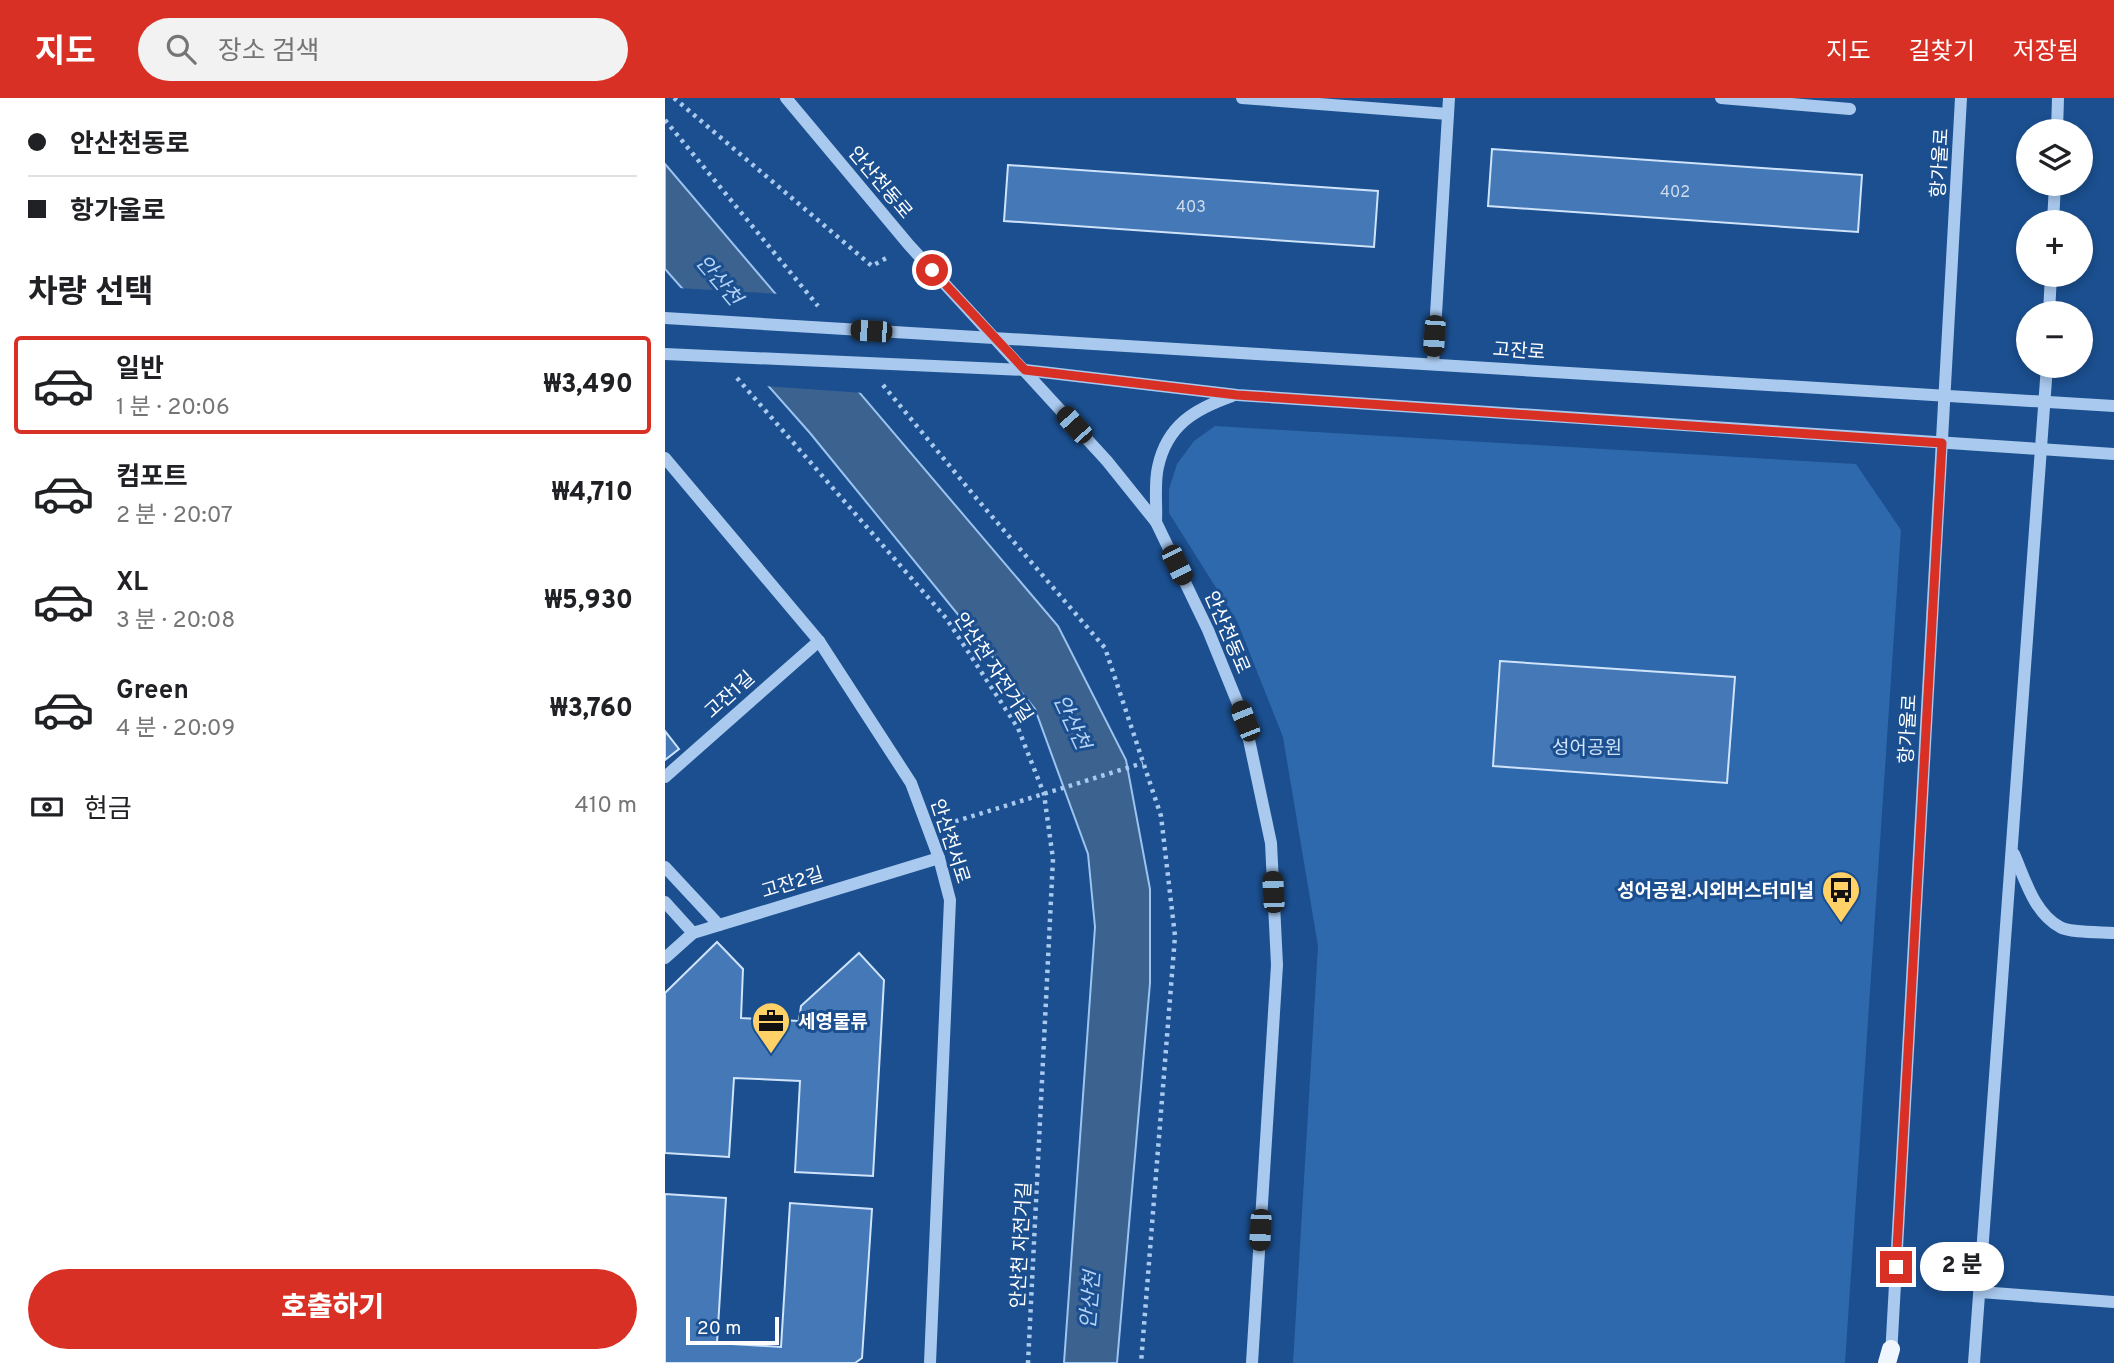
<!DOCTYPE html>
<html lang="ko">
<head>
<meta charset="utf-8">
<style>
	:root { --surface:#fff; --page:#f2f2f2; --text:#202124; --muted:#757577; --line:#e0e0e0; --accent:#d93025 }
	body { margin:0; font-family:Overpass,"Noto Sans KR",sans-serif; background:var(--page); color:var(--text); height:100vh; display:flex; flex-direction:column; font-size:26px; white-space:nowrap }
	* { box-sizing:border-box; margin:0 }
	p { font-size:23px; color:var(--muted) }
	.icon { flex:none; width:38px; height:38px; fill:none; stroke:currentColor; stroke-width:2; stroke-linecap:round; stroke-linejoin:round }
	.map { position:relative; flex:1; overflow:hidden }
	.details { display:flex; flex-direction:column; background:var(--surface); width:665px }
	.details>* { flex:none }
	.top-card { display:grid; align-content:center; height:154px; padding:0 28px; background:var(--surface) }
	.fabs { position:absolute; left:1351px; top:21px; display:grid; gap:14px }
	.fabs a { display:grid; place-items:center; width:77px; height:77px; border-radius:50%; background:var(--surface); box-shadow:0 4px 10px #0003; font-size:35px }
	.scale { position:absolute; left:21px; bottom:18px; width:93px; box-sizing:border-box; padding-left:7px; border:4px solid #fff; border-top:0; font-size:19px; line-height:24px; white-space:nowrap; color:#fff; -webkit-text-stroke:5px #1b4f8f; paint-order:stroke }
	.end { position:absolute; width:32px; height:32px; margin:-16px; border:9px solid #d93025; background:#fff; box-shadow:0 0 0 4px #fff }
	.from { border-radius:50% }
	.bubble { position:absolute; height:49px; border-radius:24px; background:var(--surface); box-shadow:0 4px 10px #0003; font-size:23px; font-weight:800; line-height:49px; text-align:center }
	.car { position:absolute; width:21px; height:42px; margin:-21px -10px; border-radius:9px; box-shadow:0 0 5px 2px #0007; background:linear-gradient(#222 24%,#8ab4d8 0 40%,#222 0 76%,#8ab4d8 0 86%,#222 0) }
	.top-card b { display:flex; align-items:center; gap:24px; height:66px; font-size:26px }
	.top-card b+b { border-top:2px solid var(--line) }
	.top-card i { width:18px; height:18px; background:var(--text) }
	ul { padding:0; list-style:none }
	li { display:flex; align-items:center; gap:21px; height:98px; margin:0 14px 10px; padding:0 14px; border:4px solid transparent; border-radius:7px }
	li div { flex:1 }
	li b { display:block; font-size:26px }
	li em { font-style:normal; font-weight:800 }
	li.selected { border-color:var(--accent) }
	li>.icon { width:63px; height:63px; stroke-width:1.5 }
	h2 { padding:0 28px; font-size:32px; line-height:84px }
	.pay { display:flex; align-items:center; gap:18px; height:77px; padding:0 28px; font-size:26px }
	.pay p { margin-inline-start:auto }
	.action { display:flex; gap:14px; margin-top:auto; padding:14px 28px }
	.action a { flex:1; height:80px; border-radius:42px; background:var(--accent); color:#fff; font-size:28px; font-weight:800; line-height:80px; text-align:center }
	header { display:flex; align-items:center; gap:42px; box-sizing:border-box; height:98px; padding:0 35px; background:var(--accent); color:#fff }
	header strong { font-size:33px }
	nav { display:flex; gap:38px; margin-inline-start:auto; font-size:24px }
	.search { width:490px; height:63px; background:var(--page); display:flex; align-items:center; gap:18px; box-sizing:border-box; padding:0 24px; border-radius:38px; color:var(--muted); font-size:26px }
	main { display:flex; flex:1; min-height:0 }
	.map>svg:first-child { display:block }
</style>
</head>
<body>
<header>
<strong>지도</strong>
<div class="search"><svg class="icon" aria-label="search" viewBox="0 0 24 24"><circle cx="10" cy="10" r="6"/><path d="M15 15l6 6"/></svg>장소 검색</div>
<nav><a>지도</a><a>길찾기</a><a>저장됨</a></nav>
</header>
<main>
<section class="details">
<div class="top-card">
<b><i class="from"></i>안산천동로</b>
<b><i></i>항가울로</b>
</div>
<h2>차량 선택</h2>
<ul>
<li class="selected"><svg class="icon" aria-label="car" viewBox="0 0 24 24"><path d="M5 17H2v-5l4-1 3-4h7l3 4 3 1v5h-3M9 17h6M6 11h13"/><circle cx="7" cy="17" r="2"/><circle cx="17" cy="17" r="2"/></svg><div><b>일반</b><p>1 분 · 20:06</p></div><em>₩3,490</em></li>
<li><svg class="icon" aria-label="car" viewBox="0 0 24 24"><path d="M5 17H2v-5l4-1 3-4h7l3 4 3 1v5h-3M9 17h6M6 11h13"/><circle cx="7" cy="17" r="2"/><circle cx="17" cy="17" r="2"/></svg><div><b>컴포트</b><p>2 분 · 20:07</p></div><em>₩4,710</em></li>
<li><svg class="icon" aria-label="car" viewBox="0 0 24 24"><path d="M5 17H2v-5l4-1 3-4h7l3 4 3 1v5h-3M9 17h6M6 11h13"/><circle cx="7" cy="17" r="2"/><circle cx="17" cy="17" r="2"/></svg><div><b>XL</b><p>3 분 · 20:08</p></div><em>₩5,930</em></li>
<li><svg class="icon" aria-label="car" viewBox="0 0 24 24"><path d="M5 17H2v-5l4-1 3-4h7l3 4 3 1v5h-3M9 17h6M6 11h13"/><circle cx="7" cy="17" r="2"/><circle cx="17" cy="17" r="2"/></svg><div><b>Green</b><p>4 분 · 20:09</p></div><em>₩3,760</em></li>
</ul>
<div class="pay"><svg class="icon" aria-label="cash" viewBox="0 0 24 24"><path d="M3 7h18v10H3z"/><circle cx="12" cy="12" r="2"/></svg>현금<p>410 m</p></div>
<div class="action"><a>호출하기</a></div>
</section>
<div class="map">
<svg width="1449" height="1265" viewBox="0 0 1449 1265">
	<rect width="100%" height="100%" fill="#1b4f8f"/>
	<!-- green -->
	<polygon fill="#2e69ad" points="550,328 1191,366 1236,432 1180,1265 628,1265 653,848 618,639 572,523 504,415 504,391 512,366 529,343"/>
	<!-- water -->
	<polygon fill="#3c6290" stroke="#9cc4f0" stroke-width="2" points="0,66 393,528 461,662 485,791 485,885 452,1265 399,1265 430,829 423,756 370,611 145,335 0,171"/>
	<!-- pier -->
	<polygon fill="#1b4f8f" points="12,190 115,196 199,295 99,288"/>
	<!-- building -->
	<g fill="#4478b7" stroke="#cfe3fa" stroke-width="2">
		<polygon points="827,51 1197,77 1193,134 823,108"/>
		<polygon points="343,67 713,93 709,149 339,123"/>
		<polygon points="835,563 1070,579 1062,685 828,668"/>
		<polygon points="0,633 14,651 0,662"/>
		<polygon points="52,844 78,871 76,920 134,923 136,908 194,855 219,882 208,1078 130,1074 135,983 69,980 64,1059 0,1055 0,895"/>
		<polygon points="0,1096 61,1100 52,1245 116,1249 125,1105 207,1111 197,1260 190,1265 0,1265"/>
	</g>
	<g fill="none" stroke-linecap="round" stroke-linejoin="round">
		<!-- path -->
		<g stroke="#a9c9ee" stroke-width="4.5" stroke-dasharray="3.5 5" stroke-linecap="butt">
			<polyline points="9,0 207,168 225,158"/>
			<polyline points="0,22 153,208"/>
			<polyline points="72,280 281,520 353,630 379,696 388,761 363,1265"/>
			<polyline points="218,287 312,401 440,550 496,718 510,838 476,1265"/>
			<polyline points="282,726 478,665"/>
		</g>
		<!-- minor -->
		<g stroke="#a9c9ee" stroke-width="12">
			<polyline points="121,0 244,147 442,363 491,424 543,532 580,623 606,745 612,867 587,1265"/>
			<polyline points="577,0 783,16"/>
			<polyline points="1056,0 1185,11"/>
			<polyline points="1392,33 1393,0"/>
			<polyline points="1388,124 1390,86"/>
			<polyline points="1384,215 1386,177"/>
			<polyline points="0,220 1449,308"/>
			<polyline points="0,256 360,272 572,297 1449,356"/>
			<polyline points="768,266 784,0"/>
			<polyline points="0,360 154,543 246,685 274,760 285,802 265,1265"/>
			<path d="M491 424C492 407 489 386 493 369 502 327 530 311 567 298"/>
			<polyline points="0,679 154,543"/>
			<path d="M1349 756C1360 781 1369 815 1395 829 1405 835 1436 834 1449 835"/>
			<polyline points="0,769 54,827"/>
			<polyline points="0,804 28,835"/>
			<polyline points="0,860 28,835 274,760"/>
			<polyline points="1315,1194 1449,1204"/>
			<polyline points="1226,1258 1296,0"/>
			<polyline points="1309,1265 1382,268"/>
		</g>
		<!-- major -->
		<polyline stroke="#f0f6ff" stroke-width="18" points="1222,1265 1226,1251"/>
	</g>
	<g fill="none" stroke-linecap="round" stroke-linejoin="round">
		<!-- route -->
		<polyline stroke="#d93025" stroke-width="9" points="267,172 360,272 572,297 1277,345 1231,1169"/>
	</g>
	<!-- icons -->
	<defs>
		<symbol id="bus-pin" viewBox="-11 -11 22 30"><path d="M0 17L-7.5 6A9.5 9.5 0 1 1 7.5 6Z" fill="#ffd166" stroke="#1b4f8f"/><path d="M-5-6H5V4H4V6H2V4H-2V6H-4V4H-5ZM-3.5-4V0h7V-4ZM-3.5 1.2v1.5H-2V1.2ZM2 1.2v1.5H3.5V1.2Z" fill="#111"/></symbol>
		<symbol id="office-pin" viewBox="-11 -11 22 30"><path d="M0 17L-7.5 6A9.5 9.5 0 1 1 7.5 6Z" fill="#ffd166" stroke="#1b4f8f"/><path d="M-6-3h4V-5.5h4V-3h4V5H-6ZM-1-4.5V-3h2v-1.5ZM-6 0V1H6V0Z" fill="#111"/></symbol>
	</defs>
	<g fill-rule="evenodd">
		<use href="#bus-pin" x="1154" y="770" width="44" height="60"/>
		<use href="#office-pin" x="84" y="901" width="44" height="60"/>
	</g>
	<g text-anchor="middle" stroke-width="6" stroke-linejoin="round" paint-order="stroke">
		<!-- number labels -->
		<g font-size="16" fill="#d0dded">
			<text x="1010" y="99">402</text>
			<text x="526" y="114">403</text>
		</g>
		<!-- street labels -->
		<g font-size="19" fill="#fff" stroke="#1b4f8f">
			<text transform="translate(1274 65) rotate(-87)" y="7">항가울로</text>
			<text transform="translate(216 84) rotate(50)" y="7">안산천동로</text>
			<text transform="translate(854 252) rotate(4)" y="7">고잔로</text>
			<text transform="translate(563 534) rotate(67)" y="7">안산천동로</text>
			<text transform="translate(329 569) rotate(57)" y="7">안산천 자전거길</text>
			<text transform="translate(64 596) rotate(-42)" y="7">고잔1길</text>
			<text transform="translate(1242 631) rotate(-87)" y="7">항가울로</text>
			<text transform="translate(286 743) rotate(72)" y="7">안산천서로</text>
			<text transform="translate(127 784) rotate(-17)" y="7">고잔2길</text>
			<text transform="translate(355 1147) rotate(-87)" y="7">안산천 자전거길</text>
		</g>
		<!-- park labels -->
		<g font-size="19" fill="#cfe3fa" stroke="#1b4f8f">
			<text x="922" y="656">성어공원</text>
		</g>
		<!-- poi labels -->
		<g font-size="19" font-weight="bold" fill="#fff" stroke="#1b4f8f" text-anchor="end">
			<text x="1149" y="799">성어공원.시외버스터미널</text>
			<text x="133" y="930" text-anchor="start">세영물류</text>
		</g>
		<!-- water labels -->
		<g font-size="21" font-style="italic" fill="#b5d3f5" stroke="#1b4f8f">
			<text transform="translate(54 182) rotate(50)" y="7">안산천</text>
			<text transform="translate(407 624) rotate(65)" y="7">안산천</text>
			<text transform="translate(425 1202) rotate(-85)" y="7">안산천</text>
		</g>
	</g>
</svg>
<div class="fabs">
<a><svg class="icon" aria-label="layers" viewBox="0 0 24 24"><path d="M12 4l9 5-9 5-9-5zM3 14l9 5 9-5"/></svg></a>
<a>+</a>
<a>−</a>
</div>
<div class="scale">20 m</div>
<i class="end from" style="left:267px;top:172px"></i>
<i class="end" style="left:1231px;top:1169px"></i>
<div class="bubble" style="left:1255px;top:1144px;width:84px">2 분</div>
<i class="car" style="left:206px;top:233px;rotate:274deg"></i>
<i class="car" style="left:769px;top:238px;rotate:184deg"></i>
<i class="car" style="left:409px;top:327px;rotate:318deg"></i>
<i class="car" style="left:512px;top:467px;rotate:154deg"></i>
<i class="car" style="left:580px;top:623px;rotate:338deg"></i>
<i class="car" style="left:608px;top:794px;rotate:357deg"></i>
<i class="car" style="left:595px;top:1132px;rotate:183deg"></i>
</div>
</main>
</body>
</html>
